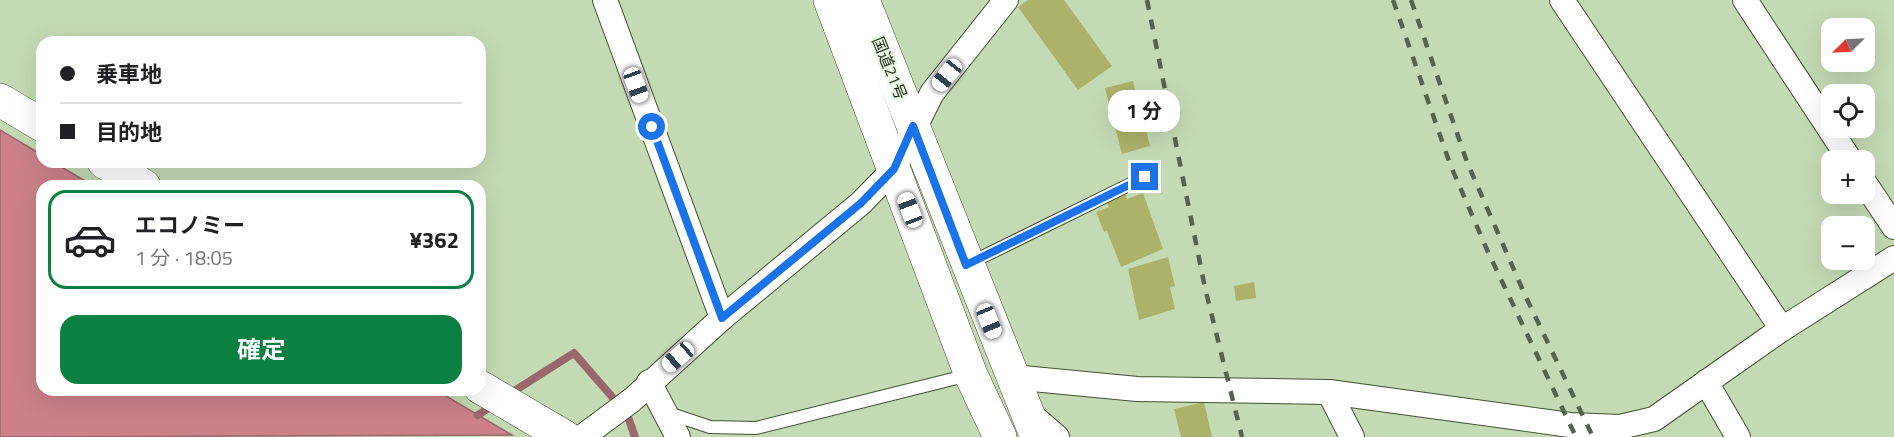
<!DOCTYPE html>
<html lang="ja">
<head>
<meta charset="utf-8">
<style>
	:root { --surface:#fff; --page:#f2f2f2; --text:#202124; --muted:#757577; --line:#e0e0e0; --accent:#0b8043 }
	body { margin:0; font-family:"Titillium Web","Noto Sans JP",sans-serif; background:var(--page); color:var(--text); height:100vh; display:flex; flex-direction:column; font-size:22px; white-space:nowrap }
	* { box-sizing:border-box; margin:0 }
	p { font-size:20px; color:var(--muted) }
	.icon { flex:none; width:33px; height:33px; fill:none; stroke:currentColor; stroke-width:2; stroke-linecap:round; stroke-linejoin:round }
	.map { position:relative; flex:1; overflow:hidden }
	.drawer { position:absolute; left:36px; top:180px; width:450px; height:216px; display:flex; flex-direction:column; background:var(--surface); border-radius:18px; box-shadow:0 6px 24px #0002 }
	.drawer>* { flex:none }
	.banner { position:absolute; left:36px; top:36px; width:450px; height:132px; border-radius:18px; box-shadow:0 6px 24px #0002; display:grid; align-content:center; height:132px; padding:0 24px; background:var(--surface) }
	.needle { width:39px; rotate:246deg }
	.fabs { position:absolute; left:1821px; top:18px; display:grid; gap:12px }
	.fabs a { display:grid; place-items:center; width:54px; height:54px; border-radius:12px; background:var(--surface); box-shadow:0 6px 24px #0002; font-size:30px }
	.end { position:absolute; width:27px; height:27px; margin:-14px; border:8px solid #1a73e8; background:#fff; box-shadow:0 0 0 3px #fff }
	.from { border-radius:50% }
	.bubble { position:absolute; height:42px; border-radius:18px; background:var(--surface); box-shadow:0 6px 24px #0002; font-size:20px; font-weight:700; line-height:42px; text-align:center }
	.car { position:absolute; width:18px; height:36px; margin:-18px -9px; border-radius:8px; box-shadow:0 0 4px 2px #0007; background:linear-gradient(#fff 24%,#345 0 40%,#fff 0 76%,#345 0 86%,#fff 0) }
	.banner b { display:flex; align-items:center; gap:21px; height:57px; font-size:22px }
	.banner b+b { border-top:2px solid var(--line) }
	.banner i { width:15px; height:15px; background:var(--text) }
	ul { padding:10px 0 0; list-style:none }
	li { display:flex; align-items:center; gap:18px; height:99px; margin:0 12px 9px; padding:0 12px; border:3px solid transparent; border-radius:18px }
	li div { flex:1 }
	li b { display:block; font-size:22px }
	li em { font-style:normal; font-weight:700 }
	li.active { border-color:var(--accent) }
	li>.icon { width:54px; height:54px; stroke-width:1.5 }
	.button { display:flex; gap:12px; margin-top:auto; padding:12px 24px }
	.button a { flex:1; height:69px; border-radius:18px; background:var(--accent); color:#fff; font-size:24px; font-weight:700; line-height:69px; text-align:center }
	.map>svg:first-child { display:block }
</style>
</head>
<body>
<div class="map">
<svg width="1894" height="437" viewBox="0 0 1894 437">
	<rect width="100%" height="100%" fill="#c4dab4"/>
	<!-- water -->
	<polygon fill="#cc818a" stroke="#9a686a" stroke-width="1.5" points="0,130 42,155 42,162 53,162 94,186 42,186 42,390 436,390 512,435 0,437"/>
	<g fill="none" stroke-linecap="round" stroke-linejoin="round">
		<!-- stream -->
		<g stroke="#9a686a" stroke-width="8">
			<polyline points="508,395 574,353 627,414 635,437"/>
			<polyline points="478,415 495,404"/>
		</g>
	</g>
	<!-- building -->
	<g fill="#adb26b">
		<polygon points="1028,0 1064,0 1112,66 1078,90 1018,7"/>
		<polygon points="1133,81 1150,146 1122,154 1105,88"/>
		<polygon points="1125,193 1127,199 1143,193 1163,249 1121,267 1107,231 1104,232 1096,212 1109,207 1106,201"/>
		<polygon points="1168,257 1175,286 1170,287 1175,309 1139,320 1128,269"/>
		<polygon points="1254,282 1256,298 1236,301 1234,286"/>
		<polygon points="1204,402 1212,437 1181,437 1174,409"/>
	</g>
	<g fill="none" stroke-linecap="round" stroke-linejoin="round">
		<defs>
			<g id="lane">
				<polyline points="970,263 1145,177"/>
				<polyline points="668,413 710,427 756,428 969,375"/>
			</g>
			<g id="street">
				<polyline points="605,0 722,318"/>
				<polyline points="1562,0 1782,329"/>
				<polyline points="1745,0 1850,160"/>
				<polyline points="1864,182 1894,227"/>
				<polyline points="1012,377 1137,389 1329,392 1570,425 1620,427 1654,419 1782,329 1894,258"/>
				<polyline points="649,382 678,437"/>
				<polyline points="1706,382 1738,437"/>
				<polyline points="1329,392 1352,437"/>
				<polyline points="1028,412 1057,437"/>
				<polyline points="582,437 632,400 722,318 861,203 894,169 932,93 1006,0"/>
			</g>
			<g id="secondary">
				<polyline points="0,100 42,125"/>
				<polyline points="104,162 144,186"/>
				<polyline points="480,387 565,437"/>
			</g>
			<g id="highway">
				<polyline points="830,0 971,375 1000,437"/>
				<polyline points="863,0 1037,437"/>
			</g>
		</defs>
		<!-- lane casing -->
		<use href="#lane" stroke="#405231" stroke-width="14"/>
		<!-- street casing -->
		<use href="#street" stroke="#405231" stroke-width="26"/>
		<!-- secondary casing -->
		<use href="#secondary" stroke="#405231" stroke-width="34"/>
		<!-- highway casing -->
		<use href="#highway" stroke="#405231" stroke-width="34"/>
		<!-- lane -->
		<use href="#lane" stroke="#fff" stroke-width="12"/>
		<!-- street -->
		<use href="#street" stroke="#fff" stroke-width="24"/>
		<!-- secondary -->
		<use href="#secondary" stroke="#fff" stroke-width="33"/>
		<!-- highway -->
		<use href="#highway" stroke="#fff" stroke-width="33"/>
		<!-- rail -->
		<g stroke="#56634d" stroke-width="4.5" stroke-dasharray="10 10" stroke-linecap="butt">
			<polyline points="1147,0 1205,288 1242,437"/>
			<polyline points="1393,0 1450,164 1488,252 1576,437"/>
			<polyline points="1411,0 1467,162 1525,295 1593,437"/>
		</g>
	</g>
	<g fill="none" stroke-linecap="round" stroke-linejoin="round">
		<!-- route -->
		<polyline stroke="#1a73e8" stroke-width="8" points="652,127 722,318 861,203 894,169 913,126 966,265 1145,177"/>
	</g>
	<g text-anchor="middle" stroke-width="5" stroke-linejoin="round" paint-order="stroke">
		<!-- street labels -->
		<g font-size="16" fill="#242c1e" stroke="#ebf7e3">
			<text transform="translate(890 68) rotate(68)" y="6">国道21号</text>
		</g>
	</g>
</svg>
<div class="fabs">
<a><svg class="needle" viewBox="-14 -14 28 28"><path d="M0-13l5 13h-10z" fill="#e53935"/><path d="M0 13l5-13h-10z" fill="#757577"/></svg></a>
<a><svg class="icon" aria-label="locate" viewBox="0 0 24 24"><circle cx="12" cy="12" r="6"/><path d="M12 2v4M12 18v4M2 12h4M18 12h4"/></svg></a>
<a>+</a>
<a>−</a>
</div>
<i class="end from" style="left:652px;top:127px"></i>
<i class="end" style="left:1145px;top:177px"></i>
<div class="bubble" style="left:1108px;top:90px;width:72px">1 分</div>
<i class="car" style="left:947px;top:75px;rotate:219deg"></i>
<i class="car" style="left:636px;top:85px;rotate:160deg"></i>
<i class="car" style="left:910px;top:210px;rotate:339deg"></i>
<i class="car" style="left:989px;top:321px;rotate:158deg"></i>
<i class="car" style="left:678px;top:357px;rotate:229deg"></i>
<div class="banner">
<b><i class="from"></i>乗車地</b>
<b><i></i>目的地</b>
</div>
<section class="drawer">
<ul>
<li class="active"><svg class="icon" aria-label="car" viewBox="0 0 24 24"><path d="M5 17H2v-5l4-1 3-4h7l3 4 3 1v5h-3M9 17h6M6 11h13"/><circle cx="7" cy="17" r="2"/><circle cx="17" cy="17" r="2"/></svg><div><b>エコノミー</b><p>1 分 · 18:05</p></div><em>¥362</em></li>
</ul>
<div class="button"><a>確定</a></div>
</section>
</div>
</body>
</html>
